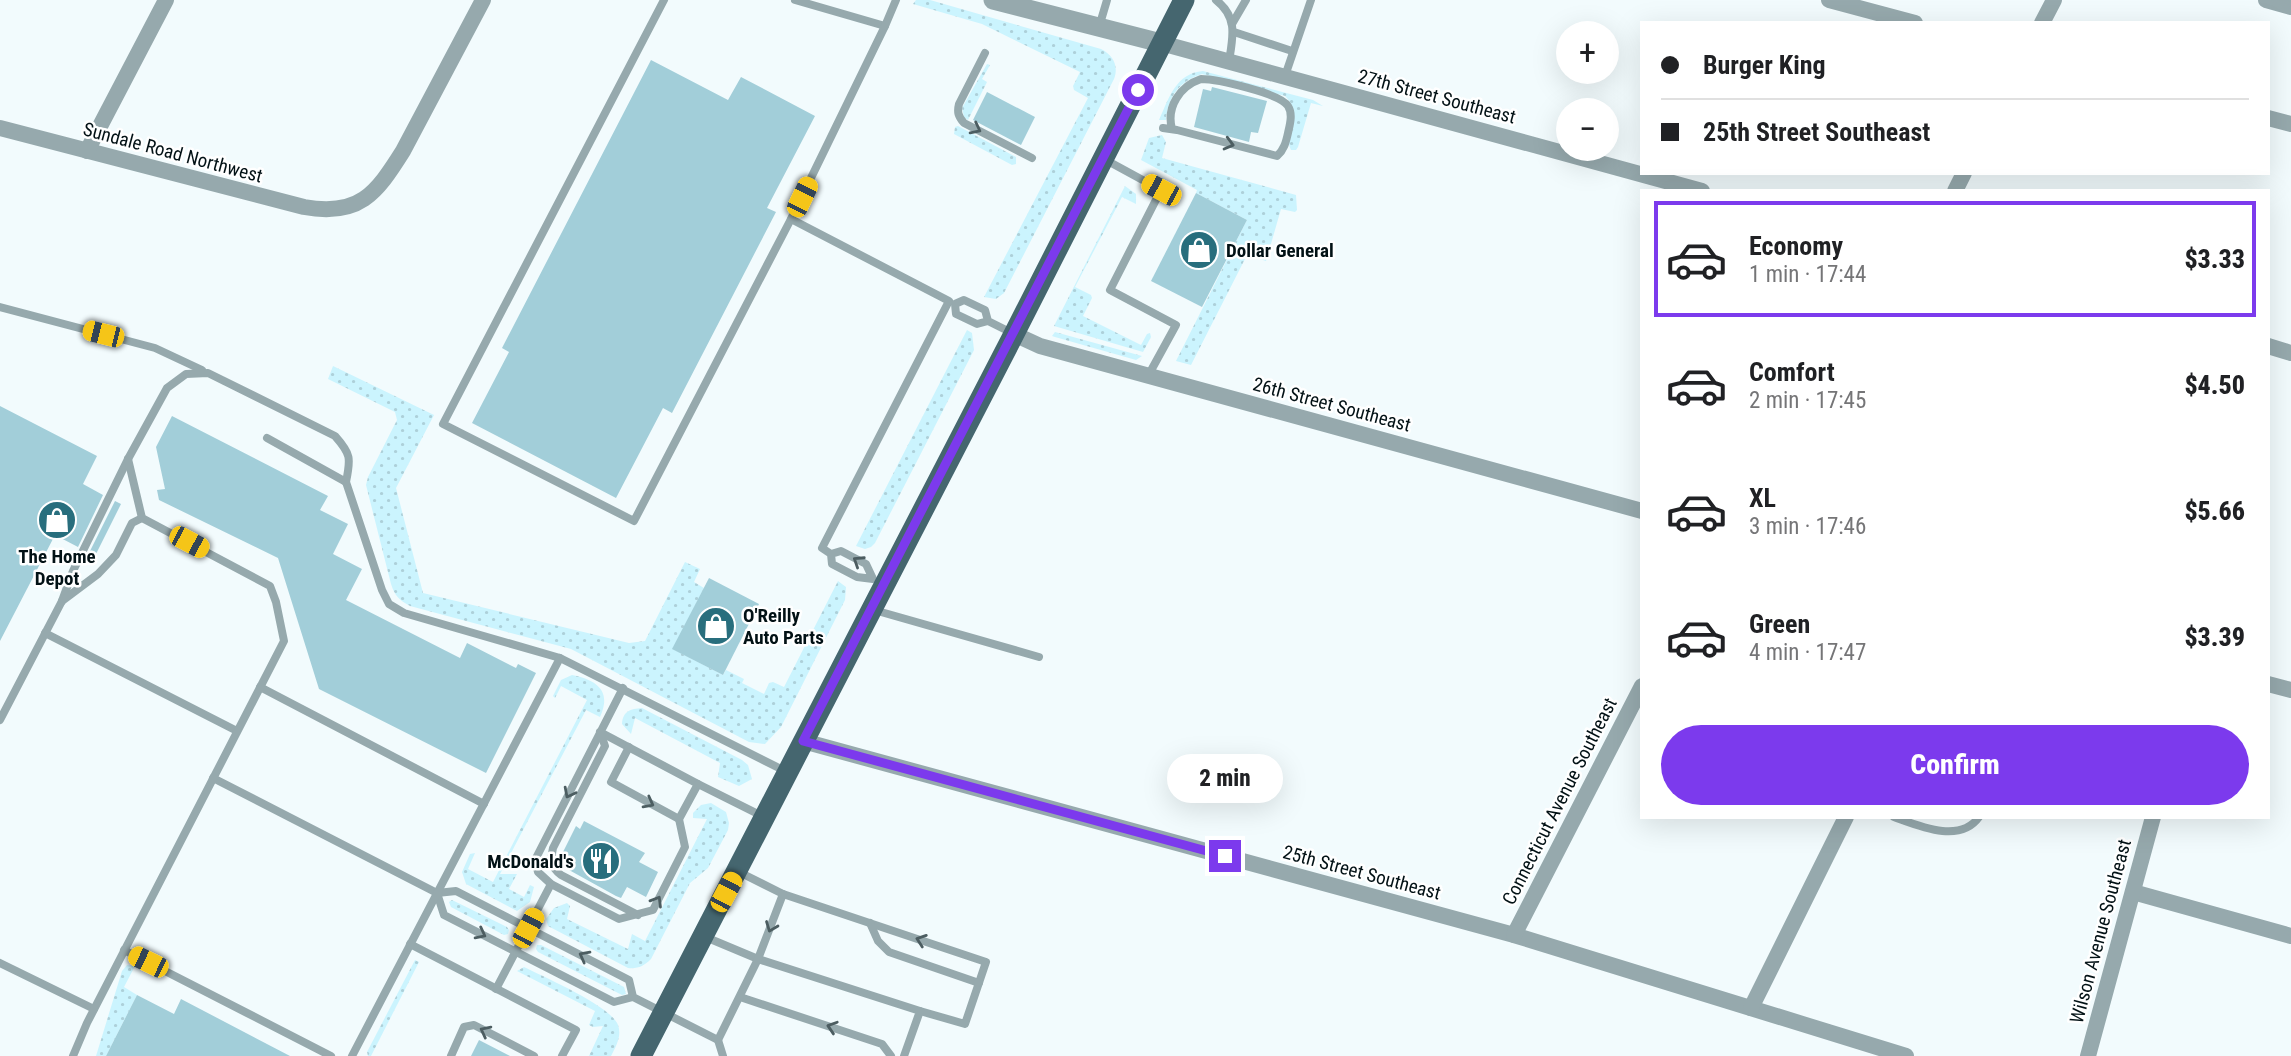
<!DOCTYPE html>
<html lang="en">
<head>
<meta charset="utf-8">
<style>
	:root { --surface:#fff; --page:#f6f6f6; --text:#202124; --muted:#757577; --line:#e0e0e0; --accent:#7c3aed }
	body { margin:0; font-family:"Roboto Condensed",sans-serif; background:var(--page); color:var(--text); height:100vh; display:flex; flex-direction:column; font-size:26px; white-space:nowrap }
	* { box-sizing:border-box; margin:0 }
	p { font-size:23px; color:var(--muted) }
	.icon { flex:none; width:38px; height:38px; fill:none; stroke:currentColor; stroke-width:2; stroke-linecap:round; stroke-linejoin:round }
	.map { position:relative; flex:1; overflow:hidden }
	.details { position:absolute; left:1640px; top:189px; width:630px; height:630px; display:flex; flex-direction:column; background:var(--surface); border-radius:0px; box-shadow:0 7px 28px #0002 }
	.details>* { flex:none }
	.top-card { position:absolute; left:1640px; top:21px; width:630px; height:154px; border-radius:0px; box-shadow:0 7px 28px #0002; display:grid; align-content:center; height:154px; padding:0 21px; background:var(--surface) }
	.controls { position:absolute; left:1556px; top:21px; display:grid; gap:14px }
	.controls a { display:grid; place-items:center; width:63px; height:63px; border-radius:50%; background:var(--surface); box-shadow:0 7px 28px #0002; font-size:35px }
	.end { position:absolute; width:32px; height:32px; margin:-16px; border:9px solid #7c3aed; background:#fff; box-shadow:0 0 0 4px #fff }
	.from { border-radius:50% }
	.bubble { position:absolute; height:49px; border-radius:24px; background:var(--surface); box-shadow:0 7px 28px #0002; font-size:23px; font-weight:800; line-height:49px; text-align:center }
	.car { position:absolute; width:21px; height:42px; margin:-21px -10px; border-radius:9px; box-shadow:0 0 5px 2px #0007; background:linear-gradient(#f5c518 24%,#345 0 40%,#f5c518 0 76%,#345 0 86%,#f5c518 0) }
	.top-card b { display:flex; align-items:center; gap:24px; height:66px; font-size:26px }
	.top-card b+b { border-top:2px solid var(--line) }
	.top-card i { width:18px; height:18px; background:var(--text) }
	ul { padding:12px 0 0; list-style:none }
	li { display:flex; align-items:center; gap:21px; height:116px; margin:0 14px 10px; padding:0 7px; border:4px solid transparent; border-radius:0px }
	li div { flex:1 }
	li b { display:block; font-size:26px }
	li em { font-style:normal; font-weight:800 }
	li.on { border-color:var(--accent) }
	li>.icon { width:63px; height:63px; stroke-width:1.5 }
	.cta { display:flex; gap:14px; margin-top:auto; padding:14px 21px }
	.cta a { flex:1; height:80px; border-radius:42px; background:var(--accent); color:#fff; font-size:28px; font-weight:800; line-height:80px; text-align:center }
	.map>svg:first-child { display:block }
</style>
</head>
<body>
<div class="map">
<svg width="2291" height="1056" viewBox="0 0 2291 1056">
	<defs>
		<pattern id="grass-dots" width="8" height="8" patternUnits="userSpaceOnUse" patternTransform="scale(1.75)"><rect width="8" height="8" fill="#cbf4fe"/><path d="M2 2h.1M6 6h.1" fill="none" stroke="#add0d9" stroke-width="1.8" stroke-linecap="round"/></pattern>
	</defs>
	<rect width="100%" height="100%" fill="#f2fbfd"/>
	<!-- grass -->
	<g fill="url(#grass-dots)">
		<path d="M916 0H930L1101 49C1113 55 1119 66 1114 79L1004 293 996 299 984 297 1088 98 1074 90 1073 86 1080 72 982 24 913 4Z"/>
		<polygon points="987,64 990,65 982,79 987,82 968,120 964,117 962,108"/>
		<path d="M1203 71 1313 100 1323 106 1311 103 1298 147 1296 150H1291C1282 133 1306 117 1285 96L1202 74C1180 81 1168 96 1166 120H1159C1169 98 1176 73 1203 71Z"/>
		<polygon points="958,126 1016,157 1016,164 1012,165 954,134 955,127"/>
		<polygon points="1162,135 1166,142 1162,158 1296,195 1297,210 1295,212 1281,209 1266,261 1247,255 1191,365 1176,361 1247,220 1196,193 1197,190 1141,160 1149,138"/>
		<polygon points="1125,186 1136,194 1136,204 1122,197 1075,287 1091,295 1092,298 1083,316 1141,345 1147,334 1150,333 1151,337 1143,352 1054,326"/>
		<polygon points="967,330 972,333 974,350 875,543 871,547 865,549 856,546"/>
		<polygon points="1055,332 1142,356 1136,360 1055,337 1052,336"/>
		<path d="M333 366 434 415 396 488 423 593 629 643 645 641 685 562 700 569 694 582 704 588 673 649 723 675 726 670 744 679 742 683 764 694 769 683 773 682 784 687 838 581 846 587 845 600 781 727 765 744 749 742 571 649 410 606C399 600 395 596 391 584L366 485 368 477 397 420 395 412 328 379Z"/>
		<path d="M572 675C597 680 612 691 600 717L586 710 500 874H517L509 889 524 897 530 885 534 887 530 902 517 911 466 884 462 872 470 854 475 853 468 869 493 882 587 700 561 686 555 698 553 696 561 680Z"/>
		<path d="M642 708 742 760 748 765 752 779 739 786 718 777 720 763 635 718 631 734 622 724C623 711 630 709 642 708Z"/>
		<path d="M711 803 726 812 729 823 728 830 708 868 690 883 651 959C644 966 638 969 628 968L548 926 546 919 554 908 567 903 570 906 567 919 628 949 632 934 645 941 707 819 693 818V813L701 805Z"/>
		<polygon points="452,900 507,927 509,930 508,934 504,935 451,907 449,902"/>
		<polygon points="537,945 541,945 624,987 626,994 622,995 538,952 536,949"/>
		<polygon points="415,960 419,962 371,1056 368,1056 367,1052"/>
		<polygon points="127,965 135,966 124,987 137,995 106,1056 96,1056 122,971"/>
		<path d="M524 967C544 977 611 1006 618 1025 622 1036 616 1046 611 1056H589L603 1026 593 1027 589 1025 595 1011 517 971Z"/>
	</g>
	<!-- building -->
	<g fill="#a2ced9">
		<polygon points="651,60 728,100 741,77 815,116 767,208 776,212 672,413 663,408 616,498 472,423 509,352 502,348"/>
		<polygon points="1212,87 1267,101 1258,133 1251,132 1249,142 1194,127 1203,89 1211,91"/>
		<polygon points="987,92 1035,117 1021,145 973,120"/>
		<polygon points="1196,193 1247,220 1202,307 1151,281"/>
		<polygon points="0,406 97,456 83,484 103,495 78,547 55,535 0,641"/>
		<polygon points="172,416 328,496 320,510 348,524 333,554 362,569 346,600 460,658 467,643 516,668 518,664 536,673 486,773 319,689 278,558 159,500 157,490 165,489 156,447"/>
		<polygon points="115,501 121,504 95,556 89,553"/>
		<polygon points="709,578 759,604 723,675 672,649"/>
		<polygon points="584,821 645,853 639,862 658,872 646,897 627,887 621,898 616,896 560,865 566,854 563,852 576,826 580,829"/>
		<polygon points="137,995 174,1014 181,999 290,1056 106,1056"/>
		<polygon points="479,1040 510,1056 471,1056"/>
	</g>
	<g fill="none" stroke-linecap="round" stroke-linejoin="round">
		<!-- service -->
		<g stroke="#96a9ad" stroke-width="8">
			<polyline points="664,0 443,424 634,521 791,219 885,26 795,0"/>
			<path d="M1216 0C1238 17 1233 37 1229 61"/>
			<polyline points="1232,24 1246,0"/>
			<polyline points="885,26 896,0"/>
			<polyline points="1099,27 1107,0"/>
			<polyline points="1234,32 1292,51"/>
			<path d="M985 53 959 104C957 112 958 116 964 123L1032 158"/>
			<polyline points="1285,76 1311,0"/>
			<path d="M1163 128 1177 130 1277 156C1284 150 1286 142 1288 133 1290 124 1293 114 1288 106 1280 93 1216 79 1201 79 1180 86 1166 107 1172 129"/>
			<polyline points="1104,159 1161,190 1110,290 1176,325 1148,376"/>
			<polyline points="791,219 949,301 822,548 831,554 841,551 866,564 873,579 857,577 832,564 831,554"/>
			<polyline points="0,307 155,348 202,370"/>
			<polyline points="988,321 985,310 964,300 955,304 956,314 977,324 988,321 1014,334"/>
			<polyline points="267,438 346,482 382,590 389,604 404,613 560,658 787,772"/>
			<path d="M62 601 73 571 128 459 167 388 186 374 208 373 335 436C351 454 351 458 346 482"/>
			<polyline points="874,610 1039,657"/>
			<polyline points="45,633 237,731"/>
			<polyline points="260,687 484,804"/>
			<polyline points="0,720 62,601 98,574 116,555 132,523 142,518"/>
			<polyline points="600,732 698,784 679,819 685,847 653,910 619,919 551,884 538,872 535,860 623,688"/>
			<path d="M600 732 605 746 553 848C550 861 551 867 561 875L638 915"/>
			<polyline points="629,747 611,782 679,819"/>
			<polyline points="213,778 437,893"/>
			<polyline points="698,784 764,817"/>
			<path d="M1894 817C1919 826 1960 844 1979 817"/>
			<polyline points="737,871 783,894 986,962 965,1024 920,1011"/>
			<polyline points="870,923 878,941 889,952 979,983"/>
			<polyline points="703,936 758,959 920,1011 904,1056"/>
			<polyline points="410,944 576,1030 562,1056"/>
			<polyline points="124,950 331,1056"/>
			<polyline points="0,963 94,1009"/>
			<polyline points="496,989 551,884"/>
			<polyline points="633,997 629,980 456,891 437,893 444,915 614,1002 633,997 718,1040 723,1056"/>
			<polyline points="740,997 882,1044 891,1056"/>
			<polyline points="718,1040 758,959 783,894"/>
			<polyline points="73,1056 87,1023 284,641 276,602 270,586 142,518 128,459"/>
			<polyline points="352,1056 560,658"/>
			<polyline points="451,1056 464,1027 474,1025 534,1056"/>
		</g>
		<!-- minor -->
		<g stroke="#96a9ad" stroke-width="16">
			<polyline points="1829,0 1915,23"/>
			<polyline points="2266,0 2291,7"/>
			<polyline points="2042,23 2054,0"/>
			<polyline points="1161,43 1702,191"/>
			<polyline points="2268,118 2291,124"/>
			<path d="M0 128 304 207C359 217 376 194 403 151L483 0"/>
			<polyline points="87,151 166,0"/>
			<polyline points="1955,191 1964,173"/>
			<polyline points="1014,334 1040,346 1642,511"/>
			<polyline points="2268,346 2291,353"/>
			<polyline points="2268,684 2291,690"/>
			<polyline points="803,741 1514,935 1906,1056"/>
			<polyline points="2133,892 2291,936"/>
			<polyline points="1514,935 1642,686"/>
			<polyline points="1751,1008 1846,817"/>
			<polyline points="2088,1056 2153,817"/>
		</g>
		<!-- tertiary -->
		<polyline stroke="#96a9ad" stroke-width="19" points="993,0 1161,43"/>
		<!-- primary -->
		<polyline stroke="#45666f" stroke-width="21" points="641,1056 1014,334 1184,0"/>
	</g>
	<!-- one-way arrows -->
	<defs><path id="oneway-chevron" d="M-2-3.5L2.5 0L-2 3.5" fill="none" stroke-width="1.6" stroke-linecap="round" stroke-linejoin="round" transform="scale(1.75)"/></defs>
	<g stroke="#4c5d61">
		<use href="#oneway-chevron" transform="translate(976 129) rotate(27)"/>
		<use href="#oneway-chevron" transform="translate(1229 144) rotate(15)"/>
		<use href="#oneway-chevron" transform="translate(858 561) rotate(-147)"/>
		<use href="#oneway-chevron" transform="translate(569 793) rotate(117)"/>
		<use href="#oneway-chevron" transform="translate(649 803) rotate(28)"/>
		<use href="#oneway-chevron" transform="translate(657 901) rotate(-59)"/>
		<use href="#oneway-chevron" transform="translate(771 927) rotate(111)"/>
		<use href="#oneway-chevron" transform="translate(481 934) rotate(27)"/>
		<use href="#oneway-chevron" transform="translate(921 940) rotate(-161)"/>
		<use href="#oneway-chevron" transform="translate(584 956) rotate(-152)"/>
		<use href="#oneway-chevron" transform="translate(832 1027) rotate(-162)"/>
		<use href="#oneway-chevron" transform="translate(485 1031) rotate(-153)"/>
	</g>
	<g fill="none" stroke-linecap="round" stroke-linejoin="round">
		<!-- route -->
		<polyline stroke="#7c3aed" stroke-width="9" points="1138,90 803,741 1225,856"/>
	</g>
	<!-- icons -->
	<defs>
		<symbol id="shop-disc" viewBox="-11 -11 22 22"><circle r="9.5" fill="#286e7d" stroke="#fff"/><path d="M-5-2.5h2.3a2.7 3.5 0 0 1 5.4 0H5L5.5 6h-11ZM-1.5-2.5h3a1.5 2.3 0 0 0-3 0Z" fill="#fff"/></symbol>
		<symbol id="restaurant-disc" viewBox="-11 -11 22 22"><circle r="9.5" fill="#286e7d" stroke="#fff"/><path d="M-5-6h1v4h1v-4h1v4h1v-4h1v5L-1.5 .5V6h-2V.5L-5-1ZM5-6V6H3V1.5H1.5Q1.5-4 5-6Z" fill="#fff"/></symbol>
	</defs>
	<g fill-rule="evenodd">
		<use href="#shop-disc" x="1177" y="228" width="44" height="44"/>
		<use href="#shop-disc" x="35" y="498" width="44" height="44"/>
		<use href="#shop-disc" x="694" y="604" width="44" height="44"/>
		<use href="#restaurant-disc" x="579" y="839" width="44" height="44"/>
	</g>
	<g text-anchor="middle" stroke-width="5" stroke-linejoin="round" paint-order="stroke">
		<!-- street labels -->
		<g font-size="19" fill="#021115" stroke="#fff">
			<text transform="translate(1437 96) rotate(15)" y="7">27th Street Southeast</text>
			<text transform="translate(173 152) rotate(15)" y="7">Sundale Road Northwest</text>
			<text transform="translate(1332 404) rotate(15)" y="7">26th Street Southeast</text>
			<text transform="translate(1559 801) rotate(-63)" y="7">Connecticut Avenue Southeast</text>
			<text transform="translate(1362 872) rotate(15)" y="7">25th Street Southeast</text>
			<text transform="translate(2100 931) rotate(-75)" y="7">Wilson Avenue Southeast</text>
		</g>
		<!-- poi labels -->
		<g font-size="19" font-weight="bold" fill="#021115" stroke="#fff" text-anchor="start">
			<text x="1226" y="257">Dollar General</text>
			<text x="57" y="563" text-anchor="middle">The Home<tspan x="57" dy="22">Depot</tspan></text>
			<text x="743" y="622">O'Reilly<tspan x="743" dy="22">Auto Parts</tspan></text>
			<text x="574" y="868" text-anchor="end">McDonald's</text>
		</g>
	</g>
</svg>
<div class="controls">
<a>+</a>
<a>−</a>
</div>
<i class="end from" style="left:1138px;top:90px"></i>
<i class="end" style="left:1225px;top:856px"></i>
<div class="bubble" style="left:1167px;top:754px;width:116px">2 min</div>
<i class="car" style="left:1161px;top:190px;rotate:298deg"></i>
<i class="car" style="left:802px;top:197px;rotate:26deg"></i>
<i class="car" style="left:103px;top:334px;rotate:284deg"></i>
<i class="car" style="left:189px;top:542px;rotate:118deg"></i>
<i class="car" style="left:726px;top:892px;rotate:28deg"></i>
<i class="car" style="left:528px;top:928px;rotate:28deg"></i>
<i class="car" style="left:148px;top:962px;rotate:296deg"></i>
<div class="top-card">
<b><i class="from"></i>Burger King</b>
<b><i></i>25th Street Southeast</b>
</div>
<section class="details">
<ul>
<li class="on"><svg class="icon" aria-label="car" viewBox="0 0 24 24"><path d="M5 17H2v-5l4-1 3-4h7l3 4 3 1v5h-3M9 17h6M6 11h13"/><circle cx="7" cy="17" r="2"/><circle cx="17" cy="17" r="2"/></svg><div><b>Economy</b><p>1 min · 17:44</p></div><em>$3.33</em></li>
<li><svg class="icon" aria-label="car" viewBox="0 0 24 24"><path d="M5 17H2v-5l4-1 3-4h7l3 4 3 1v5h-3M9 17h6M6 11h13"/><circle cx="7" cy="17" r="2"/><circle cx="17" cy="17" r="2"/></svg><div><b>Comfort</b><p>2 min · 17:45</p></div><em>$4.50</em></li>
<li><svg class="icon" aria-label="car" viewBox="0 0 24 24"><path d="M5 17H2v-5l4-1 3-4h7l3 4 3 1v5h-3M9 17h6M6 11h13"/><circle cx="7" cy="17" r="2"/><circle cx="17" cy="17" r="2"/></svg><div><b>XL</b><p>3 min · 17:46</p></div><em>$5.66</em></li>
<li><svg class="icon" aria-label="car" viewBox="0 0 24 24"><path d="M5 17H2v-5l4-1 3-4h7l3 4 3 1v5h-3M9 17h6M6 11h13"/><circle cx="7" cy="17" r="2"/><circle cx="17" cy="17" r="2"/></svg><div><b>Green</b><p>4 min · 17:47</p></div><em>$3.39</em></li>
</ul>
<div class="cta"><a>Confirm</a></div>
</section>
</div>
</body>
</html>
